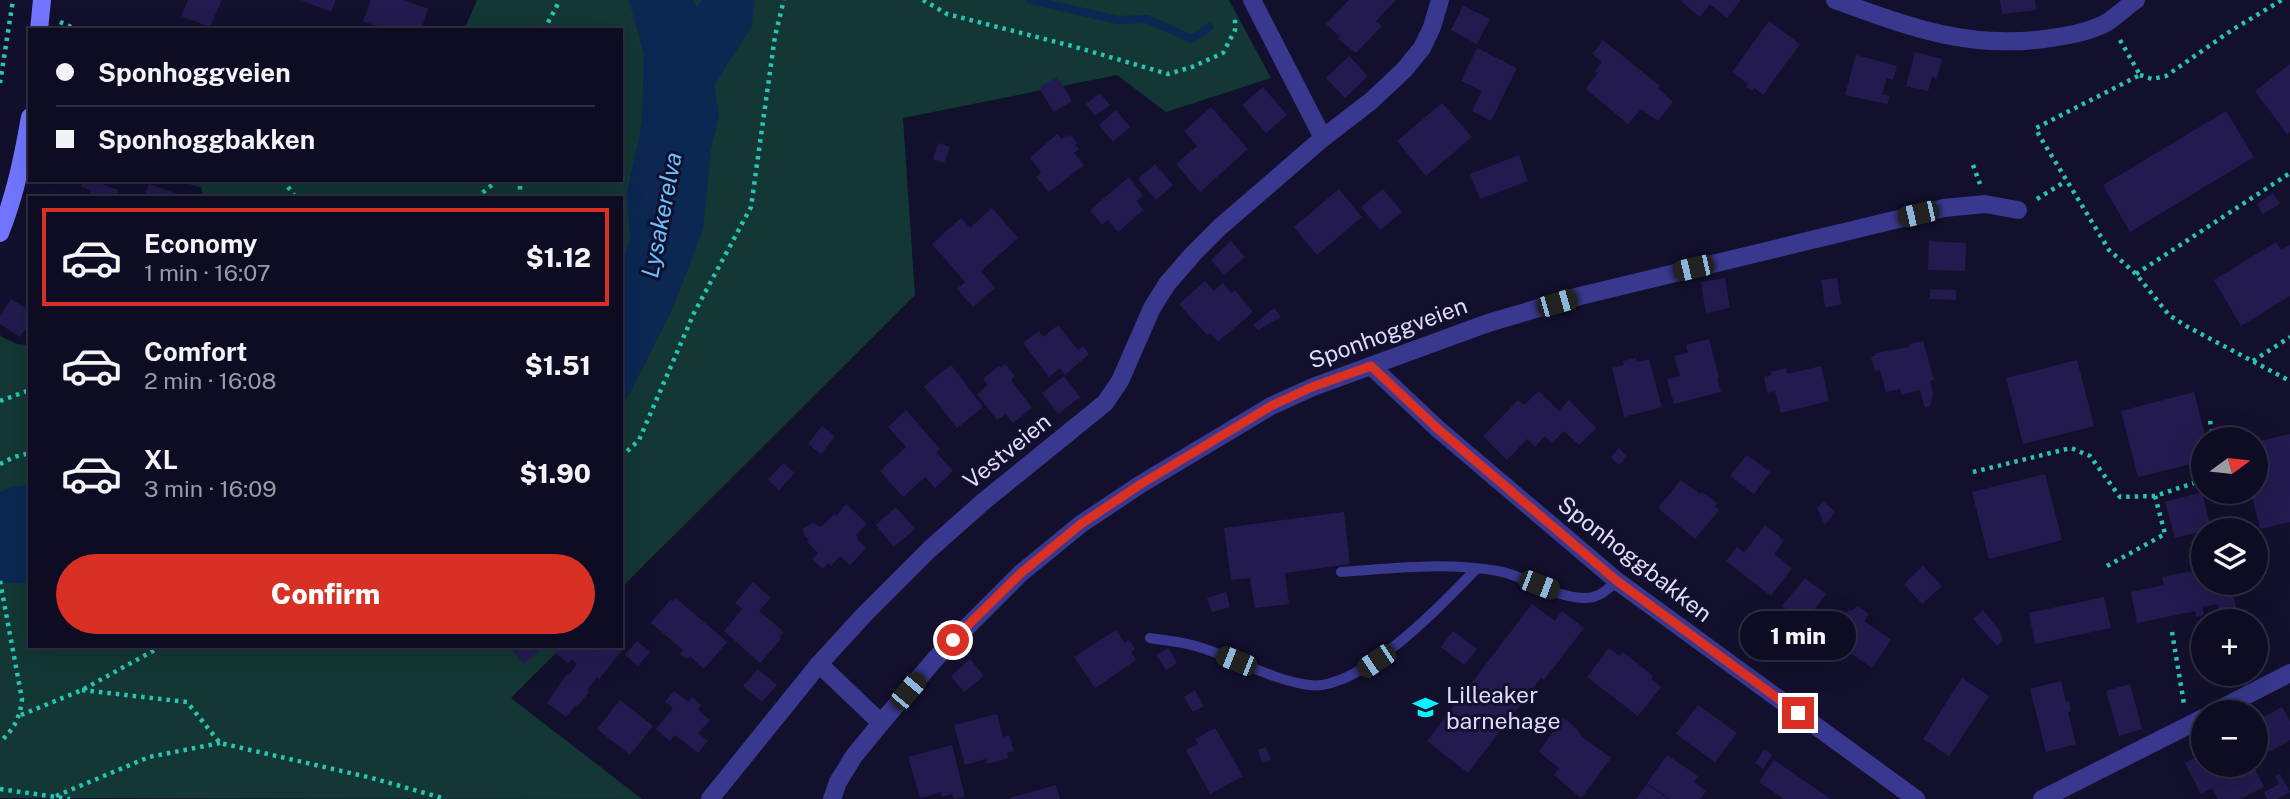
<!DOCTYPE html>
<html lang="en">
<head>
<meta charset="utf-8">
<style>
	:root { --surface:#0e0c22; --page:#17152a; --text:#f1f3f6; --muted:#9b9ba5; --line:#2e2c40; --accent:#d93025 }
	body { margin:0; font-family:"Public Sans",sans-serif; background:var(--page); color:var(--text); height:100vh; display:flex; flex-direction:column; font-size:26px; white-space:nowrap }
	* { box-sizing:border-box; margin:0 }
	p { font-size:23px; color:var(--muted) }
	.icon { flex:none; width:38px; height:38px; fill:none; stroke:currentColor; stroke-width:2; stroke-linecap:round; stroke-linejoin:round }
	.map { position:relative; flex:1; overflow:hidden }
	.panel { position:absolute; left:28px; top:196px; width:595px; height:452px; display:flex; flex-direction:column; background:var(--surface); border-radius:0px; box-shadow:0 7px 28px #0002,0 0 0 2px var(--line) }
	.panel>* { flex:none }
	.top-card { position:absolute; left:28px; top:28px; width:595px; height:154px; border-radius:0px; box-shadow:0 7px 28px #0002,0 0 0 2px var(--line); display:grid; align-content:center; height:154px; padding:0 28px; background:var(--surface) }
	.needle { width:46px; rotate:75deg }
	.tools { position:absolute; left:2191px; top:427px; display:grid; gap:14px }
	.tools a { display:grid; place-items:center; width:77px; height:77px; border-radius:50%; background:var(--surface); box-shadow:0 7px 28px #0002,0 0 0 2px var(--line); font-size:35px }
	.end { position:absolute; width:32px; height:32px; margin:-16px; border:9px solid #d93025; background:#fff; box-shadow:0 0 0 4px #fff }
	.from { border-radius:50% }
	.bubble { position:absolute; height:49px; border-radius:24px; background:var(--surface); box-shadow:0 7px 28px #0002,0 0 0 2px var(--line); font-size:23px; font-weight:800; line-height:49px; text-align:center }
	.car { position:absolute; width:21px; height:42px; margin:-21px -10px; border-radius:9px; box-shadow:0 0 5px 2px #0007; background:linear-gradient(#222 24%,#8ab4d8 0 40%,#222 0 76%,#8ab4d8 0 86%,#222 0) }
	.top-card b { display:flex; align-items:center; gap:24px; height:66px; font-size:26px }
	.top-card b+b { border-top:2px solid var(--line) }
	.top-card i { width:18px; height:18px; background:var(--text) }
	ul { padding:12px 0 0; list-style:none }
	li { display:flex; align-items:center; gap:21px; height:98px; margin:0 14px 10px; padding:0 14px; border:4px solid transparent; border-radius:0px }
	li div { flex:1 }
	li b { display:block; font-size:26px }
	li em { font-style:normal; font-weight:800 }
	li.current { border-color:var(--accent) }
	li>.icon { width:63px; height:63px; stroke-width:1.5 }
	.button { display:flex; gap:14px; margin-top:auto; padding:14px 28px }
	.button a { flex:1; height:80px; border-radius:42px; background:var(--accent); color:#fff; font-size:28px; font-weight:800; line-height:80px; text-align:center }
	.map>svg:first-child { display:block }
</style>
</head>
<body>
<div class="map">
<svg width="2290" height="799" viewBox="0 0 2290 799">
	<rect width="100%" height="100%" fill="#13102d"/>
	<!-- green -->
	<g fill="#123734">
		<polygon points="477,0 1229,0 1271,78 1166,112 1117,75 903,118 915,295 621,588 621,198 204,198 201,187 173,180 621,180 621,30 464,30"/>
		<polygon points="0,336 17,344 30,345 30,646 563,646 511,698 642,799 0,798"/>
	</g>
	<!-- water -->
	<g fill="#0a2852">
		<polygon points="629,0 693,0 697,7 702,0 755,0 751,28 714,85 719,115 711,150 703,229 673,308 629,395 621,404 621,266 630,239 627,192 642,123 644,55"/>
		<polygon points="30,484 30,583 0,583 0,492 10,488"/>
	</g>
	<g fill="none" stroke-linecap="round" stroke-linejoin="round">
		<!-- stream -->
		<polyline stroke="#0a2852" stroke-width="8" points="1031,0 1118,20 1147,19 1192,39 1209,27"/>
	</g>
	<!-- building -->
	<g fill="#231b4f">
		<polygon points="188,0 222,0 210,27 181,16"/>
		<polygon points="301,0 336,0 331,12"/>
		<polygon points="371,0 403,0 428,9 421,30 387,30 363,21"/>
		<polygon points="1349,0 1396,0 1376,21 1382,26 1356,53 1338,39 1340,37 1326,24"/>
		<polygon points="1680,0 1741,0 1727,18 1710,4 1700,17"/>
		<polygon points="2000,0 2035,0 2036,10 2002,14"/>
		<polygon points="1463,6 1490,19 1477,44 1451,30"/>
		<polygon points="1769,21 1800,44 1763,95 1755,88 1752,91 1746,87 1748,84 1732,72"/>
		<polygon points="1603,40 1660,86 1658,88 1673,102 1658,121 1641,109 1628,124 1586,89 1598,73 1595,71 1602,62 1592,54"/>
		<polygon points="1477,48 1517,68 1491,121 1472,111 1482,91 1461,81"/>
		<polygon points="1915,52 1942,59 1937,78 1932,77 1928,91 1906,86"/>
		<polygon points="1856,55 1897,66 1893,80 1887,78 1882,94 1890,96 1887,104 1845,95"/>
		<polygon points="1349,56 1368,76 1345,98 1326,78"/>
		<polygon points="2290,64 2290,132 2287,134 2255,91"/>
		<polygon points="1057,76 1072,101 1054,112 1039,88"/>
		<polygon points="1263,87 1287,115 1266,133 1242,105"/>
		<polygon points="1100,93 1110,105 1095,116 1086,104"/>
		<polygon points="1442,103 1472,137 1426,176 1397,141"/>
		<polygon points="1211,107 1248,149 1200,192 1176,164 1197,146 1184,131"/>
		<polygon points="1116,110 1130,127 1113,142 1099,125"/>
		<polygon points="2226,111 2254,157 2130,232 2103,185"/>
		<polygon points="1057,134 1062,139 1067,135 1068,137 1071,135 1077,143 1075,145 1079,149 1074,153 1084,165 1049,192 1036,177 1041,172 1030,158"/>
		<polygon points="938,143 950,147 944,163 933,159"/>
		<polygon points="1519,155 1528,181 1480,199 1470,174"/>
		<polygon points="1155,164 1173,185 1156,200 1138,179"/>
		<polygon points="1129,177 1143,196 1136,201 1143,210 1118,232 1108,220 1102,225 1090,210"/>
		<polygon points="84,180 91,180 118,190 116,197 112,195 112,198 89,198 91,190 81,187"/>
		<polygon points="149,184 178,194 177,198 144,198"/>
		<polygon points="1339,189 1362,217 1317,255 1294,227"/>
		<polygon points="1383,189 1402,212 1380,230 1361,207"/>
		<polygon points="2273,193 2280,204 2263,214 2257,204"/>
		<polygon points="992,208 1018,238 981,271 995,288 973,307 957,289 965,282 932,244 961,218 970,228"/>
		<polygon points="1231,241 1245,257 1224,275 1211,260"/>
		<polygon points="1929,241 1966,243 1965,271 1928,270"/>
		<polygon points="2276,242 2281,250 2290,245 2290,296 2241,326 2214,280"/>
		<polygon points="1725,278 1730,308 1706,313 1701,282"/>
		<polygon points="1837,278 1841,305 1825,307 1821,280"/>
		<polygon points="1205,281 1214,291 1223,283 1231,293 1235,290 1253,312 1218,342 1210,333 1207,335 1179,304"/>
		<polygon points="1930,289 1956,290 1956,300 1930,299"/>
		<polygon points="11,299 30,311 30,322 20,337 0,324 0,317"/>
		<polygon points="1274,308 1281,317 1258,330 1253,325"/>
		<polygon points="1058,325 1078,350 1083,346 1089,354 1065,375 1060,368 1049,377 1023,343 1039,331 1043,337"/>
		<polygon points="1709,339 1719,378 1717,378 1721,392 1674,404 1667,379 1680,376 1674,356 1688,353 1686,345"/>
		<polygon points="1923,341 1934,380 1930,381 1933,393 1930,406 1925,408 1920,390 1901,395 1900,389 1886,392 1880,370 1875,371 1871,357 1876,355 1875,353 1909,347 1909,344"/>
		<polygon points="1636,358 1637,362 1649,359 1662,407 1624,417 1612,368 1624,365 1623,361"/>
		<polygon points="2077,360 2094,426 2023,444 2006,378"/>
		<polygon points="1005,364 1015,376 1011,380 1032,408 1013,423 1006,414 997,420 977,394 988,385 983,379 999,366 1000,368"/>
		<polygon points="951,365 983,407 957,428 924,386"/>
		<polygon points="1821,366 1829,401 1781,413 1775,391 1767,393 1764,377 1772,375 1771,372 1786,368 1787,374"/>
		<polygon points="1064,376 1080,397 1058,414 1042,393"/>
		<polygon points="1539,391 1559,411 1569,400 1596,428 1579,445 1564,431 1552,443 1545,436 1535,447 1527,439 1507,460 1483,436 1518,400 1524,405"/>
		<polygon points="2194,392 2206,439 2203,439 2203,461 2138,477 2121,411"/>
		<polygon points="906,410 940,449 936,452 953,471 935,488 925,477 903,497 880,471 906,447 888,427"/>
		<polygon points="822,426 835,436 821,454 808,444"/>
		<polygon points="2290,434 2290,522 2260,529 2251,492 2256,492 2256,442"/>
		<polygon points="1619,448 1627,457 1619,465 1611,457"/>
		<polygon points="1747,455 1770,472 1754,494 1730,476"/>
		<polygon points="783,463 795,473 779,490 768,480"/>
		<polygon points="2045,474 2062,540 1989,559 1972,492"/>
		<polygon points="1681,480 1700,494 1702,492 1717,503 1714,506 1719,510 1695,539 1658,508"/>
		<polygon points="2202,492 2211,529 2175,538 2165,502"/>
		<polygon points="1823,501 1835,512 1825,525 1817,508"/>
		<polygon points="846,504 867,524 856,535 858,537 857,539 866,548 850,565 840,556 831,566 828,563 823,569 812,559 818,553 807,542 809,540 804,535 803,528 813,523 821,527 834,514 836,516"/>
		<polygon points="896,507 915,529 894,547 876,525"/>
		<polygon points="1344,512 1350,564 1285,573 1289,604 1255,608 1250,578 1231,580 1224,528"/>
		<polygon points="1765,525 1784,540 1774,554 1792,568 1771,596 1726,561 1737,547 1744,553"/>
		<polygon points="1923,566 1942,586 1922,604 1904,584"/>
		<polygon points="2203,569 2203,583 2216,583 2218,591 2232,588 2238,618 2221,621 2218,604 2202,607 2204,615 2196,617 2195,611 2137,623 2131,592 2164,585 2162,577"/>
		<polygon points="1805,578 1826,594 1804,623 1782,606"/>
		<polygon points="753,582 771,598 759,611 784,632 779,637 782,638 760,663 724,631 742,609 735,603"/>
		<polygon points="1226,592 1230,607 1212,612 1207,598"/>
		<polygon points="2104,597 2111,628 2035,644 2029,613"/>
		<polygon points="676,598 727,642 704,669 690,656 687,659 680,654 683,650 651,623 671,599 673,601"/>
		<polygon points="1532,604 1555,621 1562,611 1584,628 1544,680 1541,678 1468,773 1427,741"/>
		<polygon points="1858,606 1869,614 1864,621 1891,640 1872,668 1829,638 1849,610 1851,611"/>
		<polygon points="1983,610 2000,631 2003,641 1997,646 1973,619"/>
		<polygon points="1116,630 1125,643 1129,640 1135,649 1131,652 1136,660 1095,688 1074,657"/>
		<polygon points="1453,631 1477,649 1464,665 1441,647"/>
		<polygon points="637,641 650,652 638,666 625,655"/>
		<polygon points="509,646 545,646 524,664"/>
		<polygon points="560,646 619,646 623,649 599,679 597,677 587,690 589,692 577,707 575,706 566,717 547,703 567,674 569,675 577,664 572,659 568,663 555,653"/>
		<polygon points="1168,648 1177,663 1166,670 1156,655"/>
		<polygon points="1609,648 1620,656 1623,652 1653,676 1651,679 1661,687 1638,716 1587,677"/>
		<polygon points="970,659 984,676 964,692 951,676"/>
		<polygon points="758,669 777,685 762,702 743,686"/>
		<polygon points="1962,678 1989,696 1949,756 1923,739"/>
		<polygon points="2061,681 2066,702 2069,701 2071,711 2068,712 2076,744 2046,752 2030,689"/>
		<polygon points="2130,684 2142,729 2119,736 2106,691"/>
		<polygon points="1195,690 1204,706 1193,712 1184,697"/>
		<polygon points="674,691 689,702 692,697 701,705 698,710 710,720 698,733 708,741 698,753 675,735 670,741 656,729 673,708 665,702"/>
		<polygon points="620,700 653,726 630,755 597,729"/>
		<polygon points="1698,705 1737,733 1715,762 1676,734"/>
		<polygon points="2282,707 2290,721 2290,740 2269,752 2256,728 2256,721"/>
		<polygon points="997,714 1003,737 1009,735 1014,751 1007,753 1008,758 987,764 986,759 965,765 954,725"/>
		<polygon points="1563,717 1577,729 1582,737 1611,758 1581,798 1554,775 1559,768 1539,752"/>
		<polygon points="1215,728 1243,776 1210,794 1186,750 1198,744 1195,739"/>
		<polygon points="952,745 965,797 954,799 952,794 942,797 941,792 920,798 908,757"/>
		<polygon points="1266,747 1271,760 1262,763 1258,750"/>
		<polygon points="1764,749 1772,755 1763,769 1755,763"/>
		<polygon points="2203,754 2203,765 2253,765 2264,787 2240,799 2218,799 2212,788 2201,794 2185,763"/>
		<polygon points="1667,755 1698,776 1694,782 1706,791 1700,799 1670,799 1647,783"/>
		<polygon points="1774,760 1831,799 1784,799 1759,782"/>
		<polygon points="2280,774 2290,792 2278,799 2267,799 2264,792 2279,784 2275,776"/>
		<polygon points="1647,784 1668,799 1636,799"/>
		<polygon points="1056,785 1060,799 1010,799 1010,798"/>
	</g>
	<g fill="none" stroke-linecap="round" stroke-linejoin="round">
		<!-- path -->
		<g stroke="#29c5b4" stroke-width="4.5" stroke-dasharray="3.5 5" stroke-linecap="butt">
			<polyline points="923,0 947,14 1072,46 1168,74 1192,67 1223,53 1235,30 1235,19"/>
			<polyline points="60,22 78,30"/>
			<polyline points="544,30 560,0"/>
			<polyline points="2120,40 2140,75 2036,128 2039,135 2109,250 2136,274 2169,315 2186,326 2290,381"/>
			<polyline points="2140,75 2152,79 2166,76 2232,30 2282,0"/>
			<polyline points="0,83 13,0"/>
			<polyline points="1973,165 1980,184"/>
			<polyline points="283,180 296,198"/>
			<polyline points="476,198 498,180"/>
			<polyline points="520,198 520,180"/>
			<polyline points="2037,199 2066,181"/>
			<polyline points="2136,274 2290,173"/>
			<polyline points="2253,361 2290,337"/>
			<polyline points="0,401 30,390"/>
			<polyline points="2210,421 2213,439"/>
			<polyline points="621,457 639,440 694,313 751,207 775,36 784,0"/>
			<polyline points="0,464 14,457 30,453"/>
			<polyline points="1973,472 2071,448 2090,456 2120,497 2155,496 2203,480"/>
			<polyline points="2107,566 2165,534 2155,496"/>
			<path d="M0 581 22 699C20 718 14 729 0 742"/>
			<polyline points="2172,632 2184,704"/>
			<polyline points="82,690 187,702 220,743 372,778 446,799"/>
			<polyline points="21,715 82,690 162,646"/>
			<polyline points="0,789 70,799"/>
			<polyline points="56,796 149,757 220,743"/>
		</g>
		<!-- service -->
		<g stroke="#38398e" stroke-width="10">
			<path d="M1341 572C1392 568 1447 562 1498 571 1527 576 1554 598 1585 598 1599 598 1607 590 1617 581"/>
			<path d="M1150 638C1167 641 1186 642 1202 648 1237 659 1272 680 1309 685 1359 692 1443 604 1476 569"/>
		</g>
		<!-- minor -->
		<g stroke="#38398e" stroke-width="18">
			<polyline points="1252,0 1323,138"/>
			<path d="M1835 0C1907 26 1965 49 2044 39 2065 36 2087 33 2106 23 2116 17 2126 7 2136 0"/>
			<polyline points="1371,366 1438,429 1617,581 1916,799"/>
			<polyline points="819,664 881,723"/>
			<polyline points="2214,712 2290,673"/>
			<polyline points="710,799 819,664 863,616 930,549 984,501 1105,403 1120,381 1152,308 1167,284 1193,254 1220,227 1323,138 1371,101 1404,70 1422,48 1432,27 1440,0"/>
			<polyline points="832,799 838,782 854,756 881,723 936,658 1021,573 1081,524 1141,484 1271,406 1313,387 1488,323 1580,296 1944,208 1985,204 2018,210"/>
			<polyline points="2042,799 2203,718"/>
		</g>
		<!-- secondary -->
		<g stroke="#7276ff" stroke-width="18">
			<polyline points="39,30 42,0"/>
			<path d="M0 233C15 196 23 157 30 117"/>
		</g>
	</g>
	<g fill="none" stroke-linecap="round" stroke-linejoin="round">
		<!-- route -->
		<polyline stroke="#d93025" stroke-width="9" points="953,640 1021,573 1081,524 1141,484 1271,406 1312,387 1371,366 1438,429 1617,581 1798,713"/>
	</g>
	<!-- icons -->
	<defs>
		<symbol id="school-bare" viewBox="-9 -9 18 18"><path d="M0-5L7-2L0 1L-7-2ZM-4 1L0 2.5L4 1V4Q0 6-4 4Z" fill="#07f3ff" stroke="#13102d" stroke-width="2.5" paint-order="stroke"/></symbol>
	</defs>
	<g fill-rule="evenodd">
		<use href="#school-bare" x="1408" y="690" width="35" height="35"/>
	</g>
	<g text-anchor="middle" stroke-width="6" stroke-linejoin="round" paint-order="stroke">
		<!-- street labels -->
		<g font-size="23" fill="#dedbff" stroke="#13102d">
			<text transform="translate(1388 333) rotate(-20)" y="8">Sponhoggveien</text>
			<text transform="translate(1007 451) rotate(-39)" y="8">Vestveien</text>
			<text transform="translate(1635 559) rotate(38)" y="8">Sponhoggbakken</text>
		</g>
		<!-- poi labels -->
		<g font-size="23" fill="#dedbff" stroke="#13102d" text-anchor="start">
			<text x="1446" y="703">Lilleaker<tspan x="1446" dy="26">barnehage</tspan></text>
		</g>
		<!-- water labels -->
		<g font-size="24" font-style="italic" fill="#69c1ff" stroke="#13102d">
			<text transform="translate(662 215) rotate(-79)" y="8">Lysakerelva</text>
		</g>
	</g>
</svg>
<div class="tools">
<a><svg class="needle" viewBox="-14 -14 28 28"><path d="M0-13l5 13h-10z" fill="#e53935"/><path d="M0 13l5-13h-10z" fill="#9b9ba5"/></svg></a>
<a><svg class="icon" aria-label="layers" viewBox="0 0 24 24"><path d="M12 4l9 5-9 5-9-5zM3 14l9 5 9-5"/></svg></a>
<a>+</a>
<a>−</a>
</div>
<i class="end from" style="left:953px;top:640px"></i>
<i class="end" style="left:1798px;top:713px"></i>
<div class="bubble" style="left:1740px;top:611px;width:116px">1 min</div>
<i class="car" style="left:1918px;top:214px;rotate:257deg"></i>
<i class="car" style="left:1693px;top:268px;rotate:257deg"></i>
<i class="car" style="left:1557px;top:303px;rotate:74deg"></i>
<i class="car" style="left:1539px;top:585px;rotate:111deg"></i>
<i class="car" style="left:1236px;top:661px;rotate:292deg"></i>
<i class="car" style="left:1376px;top:661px;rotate:236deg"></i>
<i class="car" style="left:908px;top:691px;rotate:40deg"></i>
<div class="top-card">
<b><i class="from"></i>Sponhoggveien</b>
<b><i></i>Sponhoggbakken</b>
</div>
<section class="panel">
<ul>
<li class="current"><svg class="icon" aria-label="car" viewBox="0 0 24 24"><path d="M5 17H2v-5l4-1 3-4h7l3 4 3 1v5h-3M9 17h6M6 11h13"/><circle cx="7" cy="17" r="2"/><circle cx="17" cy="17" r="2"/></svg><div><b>Economy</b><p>1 min · 16:07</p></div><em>$1.12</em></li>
<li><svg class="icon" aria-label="car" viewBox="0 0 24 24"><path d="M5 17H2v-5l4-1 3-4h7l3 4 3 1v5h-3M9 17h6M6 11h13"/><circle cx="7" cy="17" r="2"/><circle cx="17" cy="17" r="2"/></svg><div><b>Comfort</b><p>2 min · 16:08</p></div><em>$1.51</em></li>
<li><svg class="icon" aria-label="car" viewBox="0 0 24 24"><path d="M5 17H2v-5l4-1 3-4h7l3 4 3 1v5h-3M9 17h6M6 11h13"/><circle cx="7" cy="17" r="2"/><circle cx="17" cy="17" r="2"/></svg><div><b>XL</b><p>3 min · 16:09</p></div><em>$1.90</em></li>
</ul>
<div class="button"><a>Confirm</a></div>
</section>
</div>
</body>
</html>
